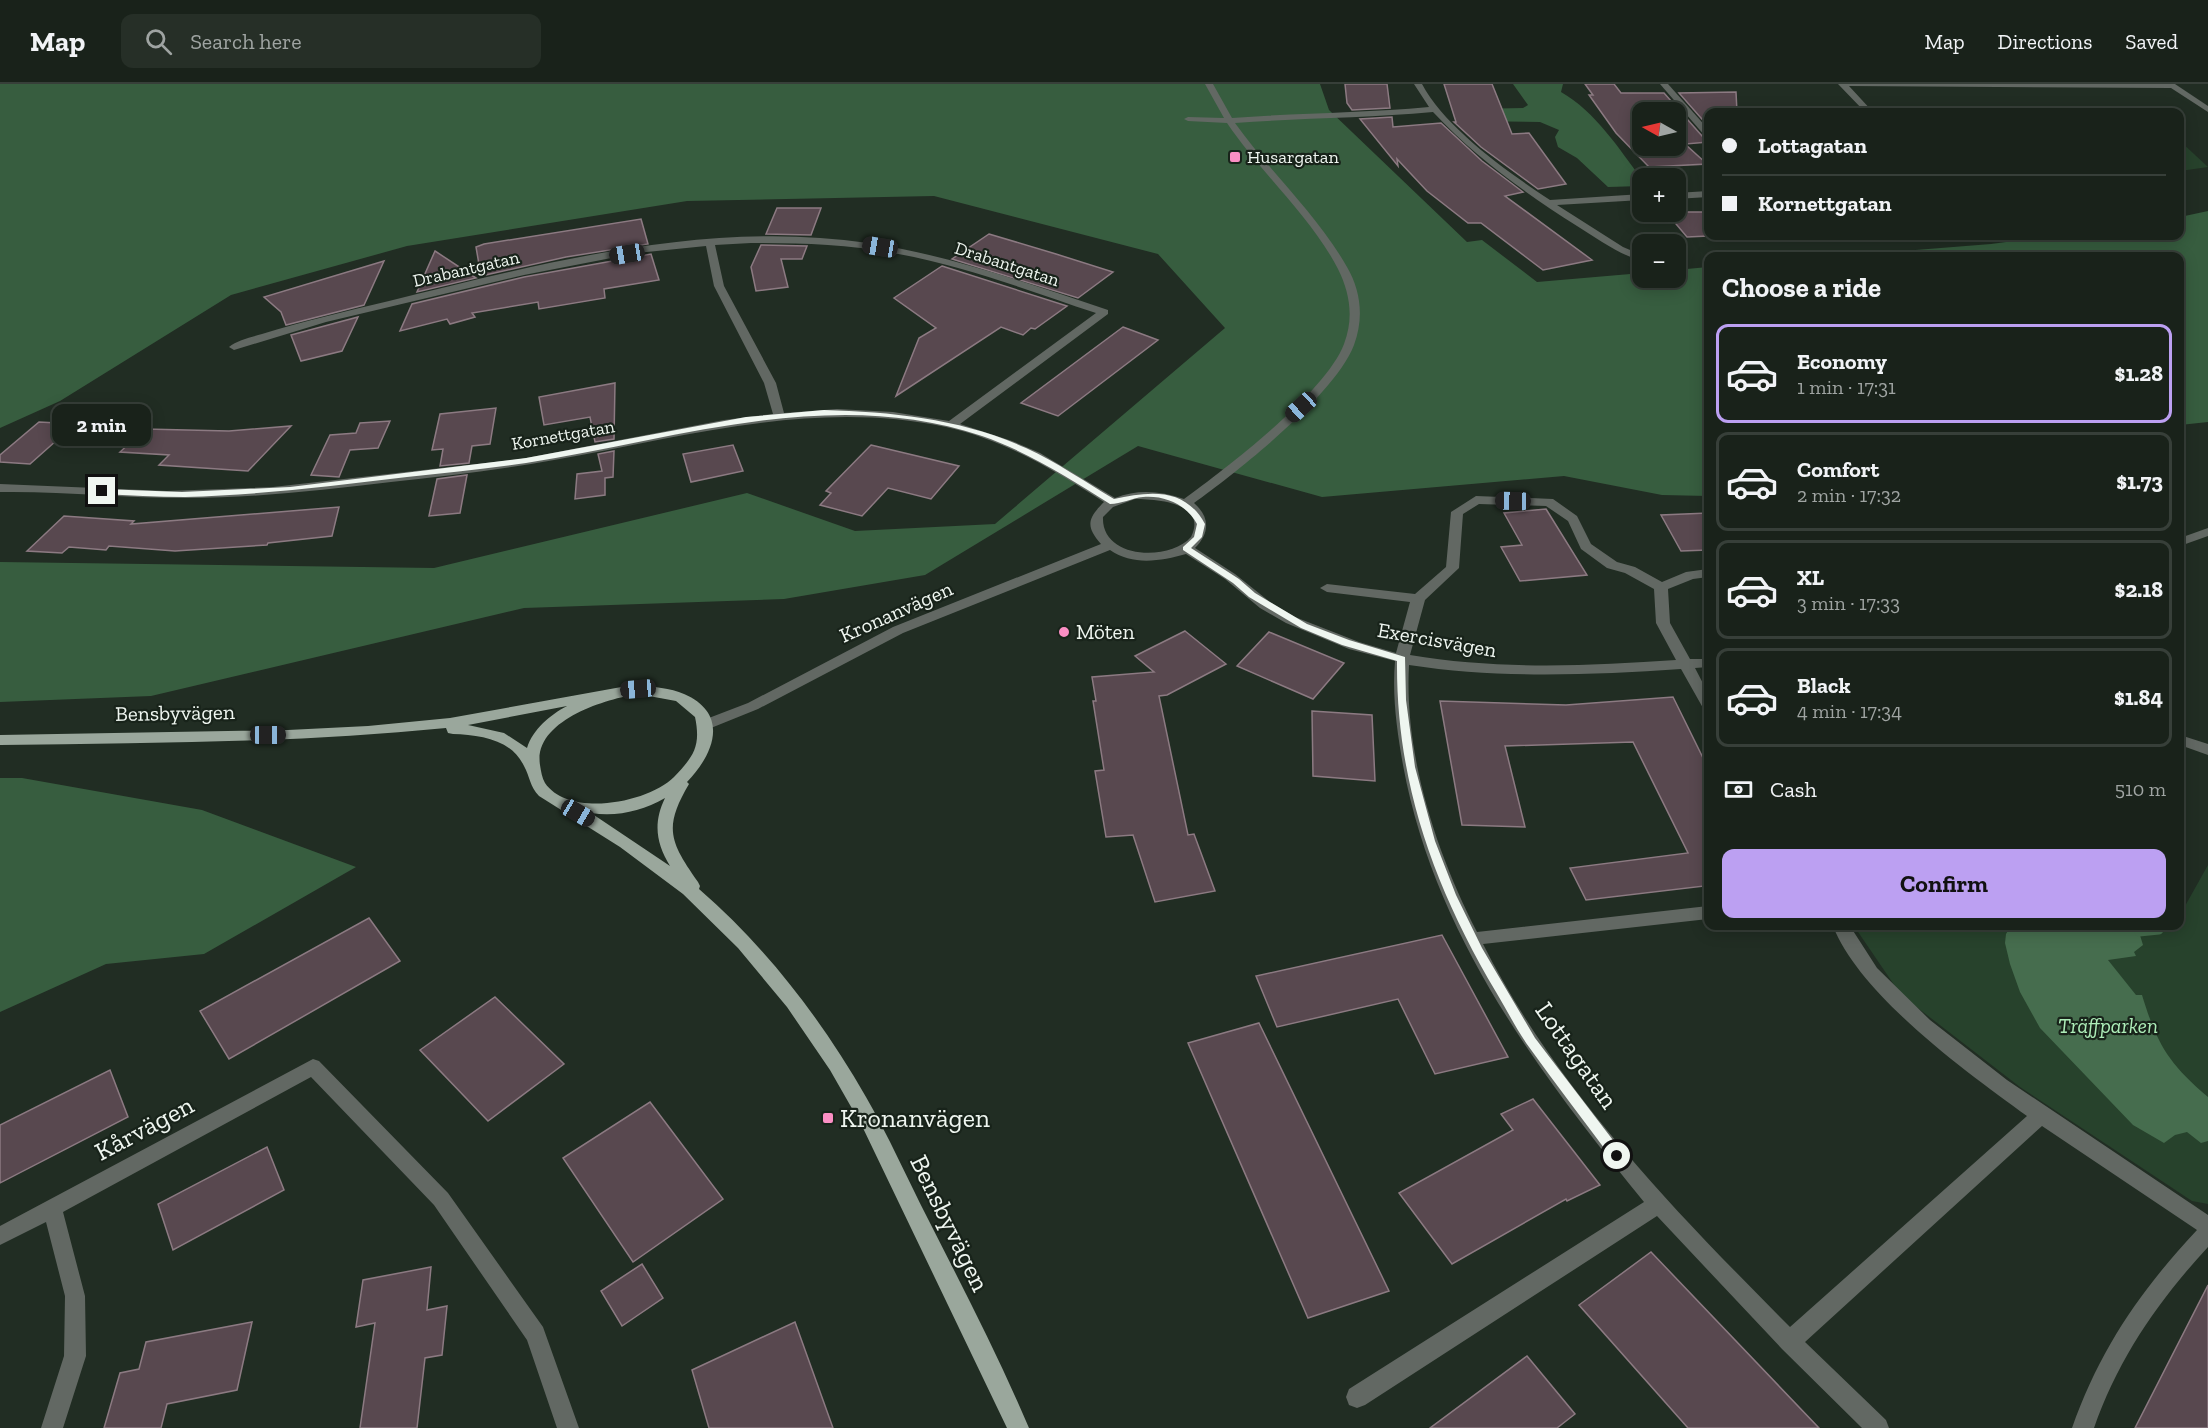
<!DOCTYPE html>
<html lang="en">
<head>
<meta charset="utf-8">
<style>
	:root { --surface:#19221a; --page:#262f27; --text:#f1f3f6; --muted:#9fa4a2; --line:#373f39; --accent:#bca0f2 }
	body { margin:0; font-family:"Zilla Slab",serif; background:var(--page); color:var(--text); height:100vh; display:flex; flex-direction:column; font-size:22px; white-space:nowrap }
	* { box-sizing:border-box; margin:0 }
	p { font-size:20px; color:var(--muted) }
	.icon { flex:none; width:33px; height:33px; fill:none; stroke:currentColor; stroke-width:2; stroke-linecap:round; stroke-linejoin:round }
	.map { position:relative; flex:1; overflow:hidden }
	.side { position:absolute; left:1704px; top:168px; width:480px; height:678px; display:flex; flex-direction:column; background:var(--surface); border-radius:12px; box-shadow:0 3px 15px #0003,0 0 0 2px var(--line) }
	.side>* { flex:none }
	.top-card { position:absolute; left:1704px; top:24px; width:480px; height:132px; border-radius:12px; box-shadow:0 3px 15px #0003,0 0 0 2px var(--line); display:grid; align-content:center; height:132px; padding:0 18px; background:var(--surface) }
	.needle { width:39px; rotate:278deg }
	.fabs { position:absolute; left:1632px; top:18px; display:grid; gap:12px }
	.fabs a { display:grid; place-items:center; width:54px; height:54px; border-radius:12px; background:var(--surface); box-shadow:0 3px 15px #0003,0 0 0 2px var(--line); font-size:30px }
	.end { position:absolute; width:27px; height:27px; margin:-14px; border:8px solid #eff6f0; background:#111; box-shadow:0 0 0 3px #111 }
	.from { border-radius:50% }
	.bubble { position:absolute; height:42px; border-radius:12px; background:var(--surface); box-shadow:0 3px 15px #0003,0 0 0 2px var(--line); font-size:20px; font-weight:800; line-height:42px; text-align:center }
	.car { position:absolute; width:18px; height:36px; margin:-18px -9px; border-radius:8px; box-shadow:0 0 4px 2px #0007; background:linear-gradient(#222 24%,#8ab4d8 0 40%,#222 0 76%,#8ab4d8 0 86%,#222 0) }
	.top-card b { display:flex; align-items:center; gap:21px; height:57px; font-size:22px }
	.top-card b+b { border-top:2px solid var(--line) }
	.top-card i { width:15px; height:15px; background:var(--text) }
	ul { padding:0; list-style:none }
	li { display:flex; align-items:center; gap:18px; height:99px; margin:0 12px 9px; padding:0 6px; border:3px solid var(--line); border-radius:12px }
	li div { flex:1 }
	li b { display:block; font-size:22px }
	li em { font-style:normal; font-weight:800 }
	li.current { border-color:var(--accent) }
	li>.icon { width:54px; height:54px; stroke-width:1.5 }
	h2 { padding:0 18px; font-size:27px; line-height:72px }
	.pay { display:flex; align-items:center; gap:15px; height:66px; padding:0 18px; font-size:22px }
	.pay p { margin-inline-start:auto }
	.primary-button { display:flex; gap:12px; margin-top:auto; padding:12px 18px }
	.primary-button a { flex:1; height:69px; border-radius:12px; background:var(--accent); color:#111; font-size:24px; font-weight:800; line-height:69px; text-align:center }
	header { display:flex; align-items:center; gap:36px; box-sizing:border-box; height:84px; padding:0 30px; background:var(--surface); border-bottom:2px solid var(--line) }
	header strong { font-size:28px }
	nav { display:flex; gap:33px; margin-inline-start:auto; font-size:21px }
	.search { width:420px; height:54px; background:var(--page); display:flex; align-items:center; gap:15px; box-sizing:border-box; padding:0 21px; border-radius:12px; color:var(--muted); font-size:22px }
	.map>svg:first-child { display:block }
</style>
</head>
<body>
<header>
<strong>Map</strong>
<div class="search"><svg class="icon" aria-label="search" viewBox="0 0 24 24"><circle cx="10" cy="10" r="6"/><path d="M15 15l6 6"/></svg>Search here</div>
<nav><a>Map</a><a>Directions</a><a>Saved</a></nav>
</header>
<div class="map">
<svg width="2208" height="1344" viewBox="0 0 2208 1344">
	<rect width="100%" height="100%" fill="#212d23"/>
	<!-- green -->
	<g fill="#27422c">
		<polygon points="2180,57 2208,83 2180,87"/>
		<polygon points="2208,781 2208,1120 2192,1117 2020,1003 1901,911 1854,842 2180,842 2180,831"/>
	</g>
	<!-- forest -->
	<g fill="#375d3f">
		<polygon points="0,0 1320,0 1329,26 1467,158 1482,156 1537,198 1642,189 1642,194 1676,194 1676,186 1708,183 1708,412 1662,411 1564,392 1322,413 1138,362 925,491 784,515 524,524 151,612 0,618 0,478 434,484 747,409 855,447 995,440 1225,244 1158,170 934,112 687,117 407,162 231,211 60,317 0,344"/>
		<path d="M1513 0H1563L1561 8C1596 28 1618 64 1642 95V102L1608 103 1577 74 1558 63 1555 53 1559 46 1540 38 1469 37 1474 25 1523 24 1528 21Z"/>
		<polygon points="2208,127 2208,338 2180,341 2180,172 1840,172 1991,160 2051,152 2180,152 2180,133"/>
		<polygon points="0,694 22,694 202,726 356,783 204,870 106,880 0,928"/>
	</g>
	<!-- water -->
	<path fill="#466d4e" d="M2011 842H2127L2139 848 2143 861 2134 868 2136 872 2108 876 2136 911H2142C2157 960 2168 979 2208 1013V1057L2201 1059 2187 1048 2175 1051 2164 1059 2133 1041 2040 944 2020 908 2010 880 2005 859 2006 850Z"/>
	<g fill="none" stroke-linecap="round" stroke-linejoin="round">
		<!-- stream -->
		<polyline stroke="#466d4e" stroke-width="9" points="2139,848 2159,846"/>
	</g>
	<!-- building -->
	<g fill="#58484f" stroke="#8c7a82" stroke-width="1.5" fill-rule="evenodd">
		<polygon points="1345,0 1387,0 1390,24 1352,26 1347,19"/>
		<polygon points="1444,0 1492,0 1512,50 1529,49 1566,100 1538,105 1481,63 1454,38 1456,38"/>
		<path d="M1585 0H1614L1621 9H1664L1703 53 1708 54V58L1685 60 1707 80 1649 83 1616 49 1589 11H1593ZM1642 28H1676V62H1642Z"/>
		<polygon points="1736,8 1737,28 1708,28 1708,42 1679,9"/>
		<polygon points="1392,33 1393,43 1441,39 1482,77 1523,108 1505,112 1592,176 1543,186 1481,139 1468,139 1427,107 1397,75 1398,82 1360,35"/>
		<polygon points="777,124 821,124 811,151 766,150"/>
		<polygon points="1666,128 1708,128 1708,152 1687,153"/>
		<polygon points="641,135 648,160 566,173 481,192 476,163 484,160"/>
		<polygon points="989,150 1056,170 1113,188 1078,214 952,175"/>
		<polygon points="761,161 807,162 802,175 781,175 788,203 756,207 751,183"/>
		<polygon points="435,167 476,194 417,208"/>
		<polygon points="651,170 659,196 604,205 605,214 539,225 538,218 472,229 475,233 450,240 447,235 400,247 412,220 524,193"/>
		<polygon points="384,177 364,221 286,241 281,228 264,213"/>
		<polygon points="942,182 1067,222 1035,245 1031,244 1023,251 1001,243 896,312 919,254 936,244 894,214"/>
		<polygon points="358,233 342,267 301,277 291,251"/>
		<polygon points="1123,243 1158,256 1058,332 1021,319"/>
		<polygon points="615,299 614,355 595,358 590,333 544,341 539,313"/>
		<polygon points="496,324 490,360 472,362 469,379 440,382 443,365 432,366 440,330"/>
		<polygon points="390,337 378,364 350,366 339,393 311,391 330,351 356,349 360,339"/>
		<polygon points="39,338 75,340 30,380 0,378 0,371"/>
		<polygon points="291,342 248,387 159,381 169,371 120,368 145,345 229,347"/>
		<polygon points="733,361 743,387 691,398 683,370"/>
		<polygon points="871,361 959,382 931,415 888,404 862,432 820,421 831,409 826,407"/>
		<polygon points="614,367 613,393 605,394 605,411 575,415 577,390 602,387 598,370"/>
		<polygon points="467,391 460,429 429,432 437,395"/>
		<polygon points="339,423 332,452 268,459 267,461 175,467 109,462 106,466 69,463 62,469 27,467 64,432 134,437 131,440"/>
		<polygon points="1546,425 1587,491 1520,497 1501,463 1522,461 1504,429"/>
		<polygon points="1708,429 1708,466 1681,467 1661,431"/>
		<polygon points="1185,547 1226,580 1167,611 1159,612 1188,751 1194,750 1215,807 1155,818 1133,751 1106,753 1095,687 1104,686 1093,617 1096,617 1092,593 1154,588 1135,572"/>
		<polygon points="1269,548 1344,579 1313,615 1237,582"/>
		<polygon points="1673,613 1708,684 1708,812 1704,802 1586,816 1570,784 1688,769 1633,658 1505,662 1525,743 1462,741 1440,617 1566,621"/>
		<polygon points="1312,627 1372,631 1375,697 1313,692"/>
		<polygon points="369,834 400,877 229,975 200,927"/>
		<polygon points="1442,851 1508,973 1435,990 1398,915 1277,943 1256,892"/>
		<polygon points="495,913 564,980 488,1037 420,966"/>
		<polygon points="1259,939 1389,1207 1308,1234 1188,959"/>
		<polygon points="110,986 128,1033 0,1099 0,1041"/>
		<polygon points="1533,1015 1600,1101 1567,1117 1566,1115 1452,1180 1399,1109 1513,1046 1501,1030"/>
		<polygon points="650,1018 723,1115 633,1178 563,1074"/>
		<polygon points="267,1063 284,1106 173,1166 158,1120"/>
		<polygon points="1651,1168 1819,1344 1688,1344 1579,1221"/>
		<polygon points="642,1180 663,1214 622,1242 601,1207"/>
		<polygon points="431,1183 427,1226 447,1222 442,1271 425,1274 417,1344 360,1344 375,1239 356,1243 363,1196"/>
		<polygon points="2208,1201 2208,1344 2135,1344"/>
		<polygon points="252,1238 237,1306 167,1320 161,1344 104,1344 120,1289 139,1285 146,1258"/>
		<polygon points="795,1238 833,1344 709,1344 692,1286"/>
		<polygon points="1527,1272 1575,1330 1557,1344 1430,1344"/>
	</g>
	<g fill="none" stroke-linecap="round" stroke-linejoin="round">
		<!-- minor -->
		<g fill="#626863" fill-rule="evenodd">
			<path d="M1205 0H1213L1232 34C1298 29 1364 29 1429 23L1414 0H1422C1445 44 1509 89 1550 116L1642 110V116L1557 121 1623 163 1642 171V177C1618 170 1598 155 1577 142 1525 109 1475 73 1433 28 1367 34 1301 34 1235 39 1270 88 1317 130 1347 183 1361 207 1364 234 1354 261 1335 311 1238 387 1194 419 1210 433 1210 449 1195 464L1235 490 1270 518 1295 533 1359 558 1396 569 1410 518 1327 508 1320 504 1327 500 1415 510 1446 483 1451 428 1476 412 1553 415 1577 432 1591 460 1617 478 1635 483 1662 498 1686 488 1708 485V493L1693 495 1668 505 1670 539 1690 575H1708V583L1695 584 1708 609V626L1703 624 1681 585C1589 591 1500 595 1409 581 1404 671 1436 768 1477 848L1708 822V835L1483 860C1557 1007 1676 1128 1790 1243L2027 1032C1966 988 1860 911 1833 842H1850L1877 884 1930 936 2007 996 2208 1131V1163C2158 1217 2118 1275 2094 1344H2072C2100 1265 2140 1207 2197 1146L2042 1042 1805 1258 1886 1336 1889 1344H1862L1782 1265 1657 1132 1365 1321 1357 1324 1349 1321 1346 1313 1349 1305 1644 1118C1538 988 1434 850 1403 681 1397 647 1392 613 1395 577L1349 565 1286 539 1260 524 1225 495 1186 470C1161 477 1133 482 1110 466L903 549 758 625 706 646 699 641 701 637 748 619 893 543 1101 460C1085 442 1088 434 1104 418 1054 386 1005 356 946 343 814 315 684 353 554 376 500 386 445 392 391 398 323 406 255 414 187 414 125 414 62 407 0 408V400L167 407 273 403 521 375 724 336 773 330 764 299 714 202 706 162 637 169 524 191 326 238 234 266 229 263C237 256 252 253 262 250 304 237 347 227 389 217 544 179 707 135 868 159 950 171 1029 200 1108 226V230L960 340 1012 357 1040 369 1115 414C1138 405 1160 407 1184 415 1227 384 1326 308 1344 260 1354 234 1350 209 1338 185 1312 134 1260 88 1227 39L1188 37 1184 35 1188 33 1224 34ZM751 159C799 159 846 160 893 169 963 181 1029 207 1096 229L949 337 893 328 837 325 784 329 776 299 724 202 715 161ZM1135 415C1157 415 1208 419 1191 453 1169 478 1101 475 1103 433L1113 423ZM1479 420 1546 422 1568 437 1581 465 1607 484 1625 489 1654 505 1656 539 1676 576C1587 582 1499 586 1410 571L1425 516 1459 484 1463 430Z"/>
			<polygon points="1660,0 1668,0 1708,45 1708,52 1705,52"/>
			<polygon points="1838,0 2175,0 2208,22 2208,28 2171,4 1849,2 1873,28 1865,28"/>
			<polygon points="1708,107 1708,113 1676,115 1676,109"/>
			<polygon points="2208,444 2208,452 2180,462 2180,454"/>
			<polygon points="2180,651 2208,660 2208,671 2180,661"/>
			<polygon points="313,975 319,977 448,1109 543,1243 579,1344 557,1344 527,1256 434,1121 311,993 63,1128 85,1212 86,1272 63,1344 41,1344 64,1272 65,1212 46,1138 0,1161 0,1142"/>
		</g>
		<!-- major -->
		<path fill="#9aa79c" fill-rule="evenodd" d="M638 600C652 603 671 604 684 610 730 630 714 670 687 698L689 700C663 744 670 758 698 798L700 802 699 805C766 863 822 936 866 1013 889 1053 907 1094 928 1135 963 1204 999 1273 1029 1344H1007L862 1042 830 986 787 923 738 864 683 810 620 763 539 712C530 703 530 693 524 682 511 655 480 651 453 650L448 649 446 644C298 659 149 659 0 661V651L288 646 368 642 450 634ZM638 610 676 617 695 633C701 662 694 672 674 693 648 719 569 734 545 699 542 694 541 687 540 681 533 637 605 615 638 610ZM567 622C550 631 533 645 527 664L504 649 468 641ZM665 714C653 739 656 759 670 782L591 729C617 733 642 727 665 714Z"/>
	</g>
	<!-- route -->
	<path fill="#eff6f0" d="M824 326C894 328 962 335 1026 364 1057 378 1085 398 1114 415 1150 407 1185 403 1205 440L1202 453 1191 464 1239 495 1255 509 1307 540 1349 556 1405 573 1406 616 1415 683 1435 757 1456 811 1482 864 1535 954 1622 1068 1624 1072 1622 1076H1613C1585 1038 1556 1001 1529 963 1516 945 1507 926 1496 908 1434 803 1396 699 1397 577L1342 561 1301 544 1249 513 1233 499 1183 466V463L1194 453 1197 440C1187 421 1165 411 1143 413 1132 414 1121 420 1110 420 1069 394 1028 368 982 352 830 301 676 356 526 379 486 385 447 389 407 393 333 402 259 411 185 413 157 413 129 411 102 410L98 407 102 405 182 408 290 403 526 374 746 333Z"/>
	<!-- markers -->
	<g fill="#fb8fc4" stroke="#18231a" stroke-width="2">
		<rect x="1229" y="67" width="12" height="12" rx="3"/>
		<circle cx="1064" cy="548" r="6"/>
		<rect x="822" y="1028" width="12" height="12" rx="3"/>
	</g>
	<g text-anchor="middle" stroke-width="4.5" stroke-linejoin="round" paint-order="stroke">
		<!-- far-poi labels -->
		<g font-size="18" fill="#eff6f0" stroke="#18231a" text-anchor="start">
			<text x="1247" y="79">Husargatan</text>
		</g>
		<!-- far-street labels -->
		<g font-size="18" fill="#eff6f0" stroke="#18231a">
			<text transform="translate(1007 180) rotate(18)" y="6">Drabantgatan</text>
			<text transform="translate(466 185) rotate(-13)" y="6">Drabantgatan</text>
			<text transform="translate(563 351) rotate(-10)" y="6">Kornettgatan</text>
		</g>
		<!-- street labels -->
		<g font-size="21" fill="#eff6f0" stroke="#18231a">
			<text transform="translate(896 528) rotate(-24)" y="7">Kronanvägen</text>
			<text transform="translate(1437 556) rotate(10)" y="7">Exercisvägen</text>
			<text transform="translate(175 629) rotate(-1)" y="7">Bensbyvägen</text>
		</g>
		<!-- poi labels -->
		<g font-size="21" fill="#eff6f0" stroke="#18231a" text-anchor="start">
			<text x="1076" y="555">Möten</text>
		</g>
		<!-- park labels -->
		<g font-size="21" font-style="italic" fill="#adedb8" stroke="#18231a">
			<text x="2108" y="949">Träffparken</text>
		</g>
		<!-- near-street labels -->
		<g font-size="26" fill="#eff6f0" stroke="#18231a">
			<text transform="translate(1577 971) rotate(55)" y="9">Lottagatan</text>
			<text transform="translate(144 1044) rotate(-28)" y="9">Kårvägen</text>
			<text transform="translate(950 1139) rotate(64)" y="9">Bensbyvägen</text>
		</g>
		<!-- near-poi labels -->
		<g font-size="26" fill="#eff6f0" stroke="#18231a" text-anchor="start">
			<text x="840" y="1043">Kronanvägen</text>
		</g>
	</g>
</svg>
<div class="fabs">
<a><svg class="needle" viewBox="-14 -14 28 28"><path d="M0-13l5 13h-10z" fill="#e53935"/><path d="M0 13l5-13h-10z" fill="#9fa4a2"/></svg></a>
<a>+</a>
<a>−</a>
</div>
<i class="end from" style="left:1617px;top:1072px"></i>
<i class="end" style="left:102px;top:407px"></i>
<div class="bubble" style="left:52px;top:320px;width:99px">2 min</div>
<i class="car" style="left:880px;top:163px;rotate:279deg"></i>
<i class="car" style="left:627px;top:170px;rotate:261deg"></i>
<i class="car" style="left:1301px;top:323px;rotate:228deg"></i>
<i class="car" style="left:1513px;top:417px;rotate:271deg"></i>
<i class="car" style="left:638px;top:605px;rotate:265deg"></i>
<i class="car" style="left:268px;top:651px;rotate:90deg"></i>
<i class="car" style="left:578px;top:729px;rotate:120deg"></i>
<div class="top-card">
<b><i class="from"></i>Lottagatan</b>
<b><i></i>Kornettgatan</b>
</div>
<section class="side">
<h2>Choose a ride</h2>
<ul>
<li class="current"><svg class="icon" aria-label="car" viewBox="0 0 24 24"><path d="M5 17H2v-5l4-1 3-4h7l3 4 3 1v5h-3M9 17h6M6 11h13"/><circle cx="7" cy="17" r="2"/><circle cx="17" cy="17" r="2"/></svg><div><b>Economy</b><p>1 min · 17:31</p></div><em>$1.28</em></li>
<li><svg class="icon" aria-label="car" viewBox="0 0 24 24"><path d="M5 17H2v-5l4-1 3-4h7l3 4 3 1v5h-3M9 17h6M6 11h13"/><circle cx="7" cy="17" r="2"/><circle cx="17" cy="17" r="2"/></svg><div><b>Comfort</b><p>2 min · 17:32</p></div><em>$1.73</em></li>
<li><svg class="icon" aria-label="car" viewBox="0 0 24 24"><path d="M5 17H2v-5l4-1 3-4h7l3 4 3 1v5h-3M9 17h6M6 11h13"/><circle cx="7" cy="17" r="2"/><circle cx="17" cy="17" r="2"/></svg><div><b>XL</b><p>3 min · 17:33</p></div><em>$2.18</em></li>
<li><svg class="icon" aria-label="car" viewBox="0 0 24 24"><path d="M5 17H2v-5l4-1 3-4h7l3 4 3 1v5h-3M9 17h6M6 11h13"/><circle cx="7" cy="17" r="2"/><circle cx="17" cy="17" r="2"/></svg><div><b>Black</b><p>4 min · 17:34</p></div><em>$1.84</em></li>
</ul>
<div class="pay"><svg class="icon" aria-label="cash" viewBox="0 0 24 24"><path d="M3 7h18v10H3z"/><circle cx="12" cy="12" r="2"/></svg>Cash<p>510 m</p></div>
<div class="primary-button"><a>Confirm</a></div>
</section>
</div>
</body>
</html>
